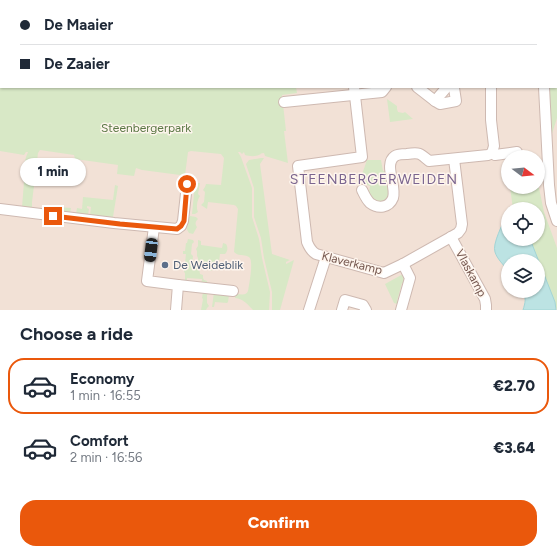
<!DOCTYPE html>
<html lang="en">
<head>
<meta charset="utf-8">
<style>
	:root { --surface:#fff; --page:#f2f2f3; --text:#1f2937; --muted:#747a83; --line:#e0e1e3; --accent:#ea580c }
	body { margin:0; font-family:Figtree,sans-serif; background:var(--page); color:var(--text); height:100vh; display:flex; flex-direction:column; font-size:15px; white-space:nowrap }
	* { box-sizing:border-box; margin:0 }
	p { font-size:13px; color:var(--muted) }
	.icon { flex:none; width:22px; height:22px; fill:none; stroke:currentColor; stroke-width:2; stroke-linecap:round; stroke-linejoin:round }
	.map { position:relative; height:310px; overflow:hidden }
	.details { display:flex; flex-direction:column; background:var(--surface); flex:1 }
	.details>* { flex:none }
	.guide { position:absolute; left:0px; top:0px; width:557px; height:88px; box-shadow:0 1px 3px #0004; display:grid; align-content:center; height:88px; padding:0 20px; background:var(--surface) }
	.needle { width:26px; rotate:106deg }
	.controls { position:absolute; left:501px; top:150px; display:grid; gap:8px }
	.controls a { display:grid; place-items:center; width:44px; height:44px; border-radius:50%; background:var(--surface); box-shadow:0 1px 3px #0004; font-size:20px }
	.end { position:absolute; width:18px; height:18px; margin:-9px; border:5px solid #ea580c; background:#fff; box-shadow:0 0 0 2px #fff }
	.from { border-radius:50% }
	.bubble { position:absolute; height:28px; border-radius:14px; background:var(--surface); box-shadow:0 1px 3px #0004; font-size:13px; font-weight:800; line-height:28px; text-align:center }
	.car { position:absolute; width:12px; height:24px; margin:-12px -6px; border-radius:5px; box-shadow:0 0 3px 1px #0007; background:linear-gradient(#222 24%,#8ab4d8 0 40%,#222 0 76%,#8ab4d8 0 86%,#222 0) }
	.guide b { display:flex; align-items:center; gap:14px; height:38px; font-size:15px }
	.guide b+b { border-top:1px solid var(--line) }
	.guide i { width:10px; height:10px; background:var(--text) }
	ul { padding:0; list-style:none }
	li { display:flex; align-items:center; gap:12px; height:56px; margin:0 8px 6px; padding:0 12px; border:2px solid transparent; border-radius:16px }
	li div { flex:1 }
	li b { display:block; font-size:15px }
	li em { font-style:normal; font-weight:800 }
	li.on { border-color:var(--accent) }
	li>.icon { width:36px; height:36px; stroke-width:1.5 }
	h2 { padding:0 20px; font-size:18px; line-height:48px }
	.cta { display:flex; gap:8px; margin-top:auto; padding:8px 20px }
	.cta a { flex:1; height:46px; border-radius:16px; background:var(--accent); color:#fff; font-size:16px; font-weight:800; line-height:46px; text-align:center }
	.map>svg:first-child { display:block }
</style>
</head>
<body>
<div class="map">
<svg width="557" height="310" viewBox="0 0 557 310">
	<rect width="100%" height="100%" fill="#fbf0e7"/>
	<!-- residential -->
	<path fill="#f2e1d6" fill-rule="evenodd" d="M0 0H557V310H0ZM1 1H556V87H1ZM508 157H538V187H508ZM508 209H538V239H508ZM508 261H538V291H508Z"/>
	<!-- green -->
	<g fill="#d8e8c6">
		<path d="M0 0H294V1H1V87H296L297 93 282 95 286 131H284L288 163 265 156 264 153C258 154 263 153 259 155 254 157 249 156 245 155L244 152 242 154 240 152H238L241 157 252 188V217L259 239 262 258 270 292 269 310H253C247 304 244 299 235 298L236 294C241 294 246 296 248 291 249 285 254 260 249 257 244 254 239 257 234 252L238 209 236 206 234 205 208 202 207 209 201 205 204 202 205 192 203 190 205 187 206 184 221 185 224 158 221 154 191 151 188 152 184 183 180 182V175L142 170 136 168 134 176 117 174 118 165 75 159 74 155 40 150 38 153 32 202V208L22 207 24 182C22 172 24 161 28 152H26L24 155 0 151Z"/>
		<polygon points="556,82 557,85 557,118 550,140 548,87 556,87"/>
		<polygon points="387,99 397,106 397,109 398,112 403,113 405,112 413,119 390,122"/>
		<polygon points="261,158 264,158 260,164 272,254 290,260 286,262 286,264 294,260 280,310 272,310 272,292 264,258 261,238 254,217 254,188 246,164 249,160"/>
		<polygon points="367,160 381,160 383,171 389,170 391,197 384,204 372,200 369,192 370,186 365,184 360,180"/>
		<path d="M195 183H200L198 194 200 196C197 200 196 208 198 212L195 214H192Z"/>
		<polygon points="115,185 118,186 113,217 90,215 91,207 87,206 87,208 89,209 88,215 76,214 77,208 82,209 83,197 113,200"/>
		<polygon points="510,187 538,187 539,188 544,212 557,248 557,310 530,239 538,239 538,209 513,209"/>
		<polygon points="47,206 71,208 70,213 46,210"/>
		<path d="M190 216 196 217 198 219C195 222 195 224 197 227L193 234 189 233 186 228V217H190Z"/>
		<path d="M188 239 193 240 194 242 192 244 191 254 193 256C192 261 195 265 199 268L200 274 203 275V278L204 280 207 281V285H201L202 279 187 278V280H185V273L184 272 186 254H183V251H185L186 243H187Z"/>
		<path d="M198 240 201 241V245L222 248 223 243 226 244C228 247 228 251 225 254H220L218 270 213 269 211 271 209 269 204 268 201 263 198 262V258L197 256V251L196 249 198 246Z"/>
		<polygon points="405,273 407,284 402,283 397,301 401,303 401,305 394,303 385,284"/>
		<polygon points="203,292 209,293 207,295 207,303 209,306 207,308 206,310 201,310 203,299 202,298"/>
		<polygon points="214,292 229,295 228,302 227,303 215,302 214,307 212,307"/>
	</g>
	<!-- water -->
	<path fill="#bce3e3" stroke="#a3d4d5" d="M507 215H508V239H530L555 302 556 310H523C525 303 527 298 522 291H538V261H508V271C504 265 497 259 495 252 492 244 503 223 507 215Z"/>
	<g fill="none" stroke-linecap="round" stroke-linejoin="round">
		<defs>
			<g id="minor">
				<polyline points="298,0 298,1"/>
				<polyline points="348,0 349,1"/>
				<polyline points="418,0 419,1"/>
				<polyline points="541,0 541,1"/>
				<polyline points="401,1 402,0"/>
				<polyline points="486,1 486,0"/>
				<path d="M354 87 362 157 298 166 307 242C309 247 311 251 316 254L384 273 403 264 458 233 461 229 462 224 454 159"/>
				<polyline points="417,87 435,101 440,104 456,101 454,88 453,87"/>
				<polyline points="544,87 549,185 551,203 557,221"/>
				<polyline points="435,101 447,87"/>
				<polyline points="284,102 382,92 386,87"/>
				<polyline points="492,153 495,155 517,152"/>
				<path d="M362 190C364 194 366 199 370 203 378 209 389 208 393 198 397 186 383 164 395 156 398 154 403 154 407 154 419 152 420 153 429 161L488 155 492 153 494 146 491 120V87"/>
				<polyline points="0,209 114,223 177,229 181,226 183,221 187,184"/>
				<polyline points="154,227 147,281 178,285 176,310"/>
				<polyline points="451,237 485,299 486,305 486,310"/>
				<polyline points="178,285 233,291"/>
				<polyline points="309,310 326,257"/>
				<polyline points="342,310 345,300 363,305 366,310"/>
				<polyline points="401,310 410,278 403,264"/>
			</g>
		</defs>
		<!-- minor casing -->
		<use href="#minor" stroke="#ceb9b1" stroke-width="12"/>
		<!-- minor -->
		<use href="#minor" stroke="#fff" stroke-width="10"/>
	</g>
	<g fill="none" stroke-linecap="round" stroke-linejoin="round">
		<!-- route -->
		<polyline stroke="#ea580c" stroke-width="5" points="53,216 120,224 177,229 181,226 184,221 187,184"/>
	</g>
	<!-- markers -->
	<circle fill="#5c6f8a" stroke="#fef5ed" stroke-width="1.5" cx="165" cy="265" r="4"/>
	<g text-anchor="middle" stroke-width="3" stroke-linejoin="round" paint-order="stroke">
		<!-- park labels -->
		<g font-size="12" fill="#5b7845" stroke="#fef5ed">
			<text x="146" y="132">Steenbergerpark</text>
		</g>
		<!-- street labels -->
		<g font-size="12" fill="#73554d" stroke="#fef5ed">
			<text transform="translate(352 263) rotate(14)" y="4">Klaverkamp</text>
			<text transform="translate(471 273) rotate(62)" y="4">Vlaskamp</text>
		</g>
		<!-- service labels -->
		<g font-size="12" fill="#4e5e75" stroke="#fef5ed" text-anchor="start">
			<text x="173" y="269">De Weideblik</text>
		</g>
		<!-- quarter labels -->
		<g font-size="14" letter-spacing="1" fill="#7b658f" stroke="#fef5ed">
			<text x="374" y="184">STEENBERGERWEIDEN</text>
		</g>
	</g>
</svg>
<div class="controls">
<a><svg class="needle" viewBox="-14 -14 28 28"><path d="M0-13l5 13h-10z" fill="#e53935"/><path d="M0 13l5-13h-10z" fill="#747a83"/></svg></a>
<a><svg class="icon" aria-label="locate" viewBox="0 0 24 24"><circle cx="12" cy="12" r="6"/><path d="M12 2v4M12 18v4M2 12h4M18 12h4"/></svg></a>
<a><svg class="icon" aria-label="layers" viewBox="0 0 24 24"><path d="M12 4l9 5-9 5-9-5zM3 14l9 5 9-5"/></svg></a>
</div>
<i class="end from" style="left:187px;top:184px"></i>
<i class="end" style="left:53px;top:216px"></i>
<div class="bubble" style="left:20px;top:158px;width:66px">1 min</div>
<i class="car" style="left:151px;top:250px;rotate:187deg"></i>
<div class="guide">
<b><i class="from"></i>De Maaier</b>
<b><i></i>De Zaaier</b>
</div>
</div>
<section class="details">
<h2>Choose a ride</h2>
<ul>
<li class="on"><svg class="icon" aria-label="car" viewBox="0 0 24 24"><path d="M5 17H2v-5l4-1 3-4h7l3 4 3 1v5h-3M9 17h6M6 11h13"/><circle cx="7" cy="17" r="2"/><circle cx="17" cy="17" r="2"/></svg><div><b>Economy</b><p>1 min · 16:55</p></div><em>€2.70</em></li>
<li><svg class="icon" aria-label="car" viewBox="0 0 24 24"><path d="M5 17H2v-5l4-1 3-4h7l3 4 3 1v5h-3M9 17h6M6 11h13"/><circle cx="7" cy="17" r="2"/><circle cx="17" cy="17" r="2"/></svg><div><b>Comfort</b><p>2 min · 16:56</p></div><em>€3.64</em></li>
</ul>
<div class="cta"><a>Confirm</a></div>
</section>
</body>
</html>
